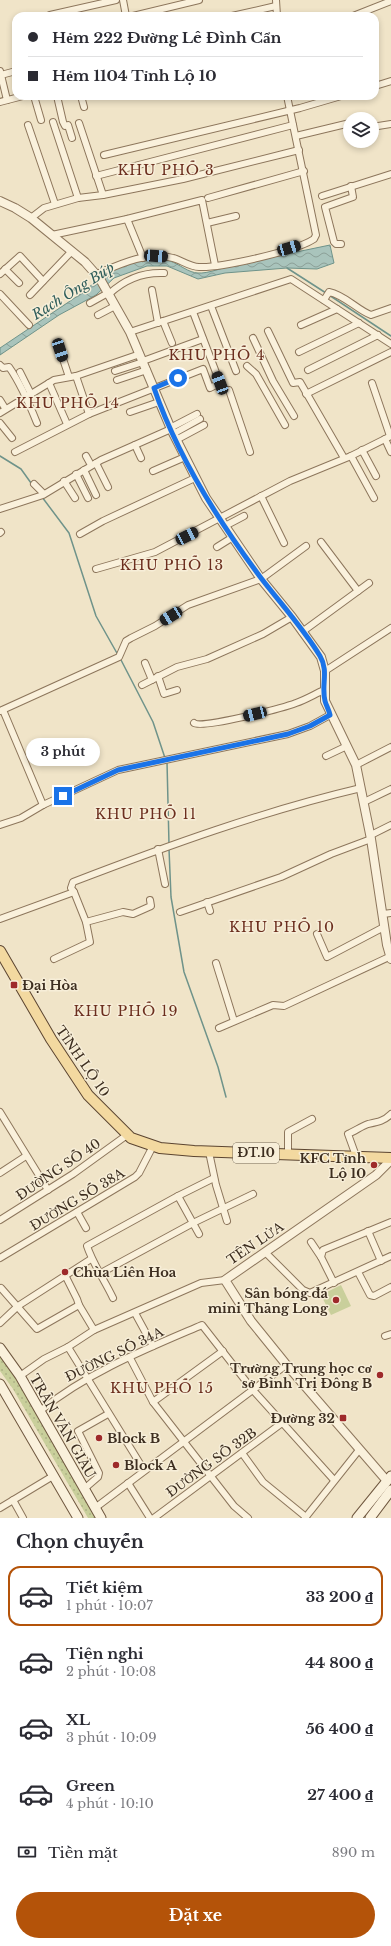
<!DOCTYPE html>
<html lang="vi">
<head>
<meta charset="utf-8">
<style>
	:root { --surface:#fff; --page:#f2f2f3; --text:#2b2b33; --muted:#7c7c81; --line:#e1e1e2; --accent:#b45309 }
	body { margin:0; font-family:"Libre Baskerville",serif; background:var(--page); color:var(--text); height:100vh; display:flex; flex-direction:column; font-size:15px; white-space:nowrap }
	* { box-sizing:border-box; margin:0 }
	p { font-size:13px; color:var(--muted) }
	.icon { flex:none; width:22px; height:22px; fill:none; stroke:currentColor; stroke-width:2; stroke-linecap:round; stroke-linejoin:round }
	.map { position:relative; height:1518px; overflow:hidden }
	.sheet { display:flex; flex-direction:column; background:var(--surface); flex:1 }
	.sheet>* { flex:none }
	.guide { position:absolute; left:12px; top:12px; width:367px; height:88px; border-radius:12px; box-shadow:0 2px 6px #0003; display:grid; align-content:center; height:88px; padding:0 16px; background:var(--surface) }
	.buttons { position:absolute; left:343px; top:112px; display:grid; gap:8px }
	.buttons a { display:grid; place-items:center; width:36px; height:36px; border-radius:50%; background:var(--surface); box-shadow:0 2px 6px #0003; font-size:20px }
	.end { position:absolute; width:18px; height:18px; margin:-9px; border:5px solid #1a73e8; background:#fff; box-shadow:0 0 0 2px #fff }
	.from { border-radius:50% }
	.bubble { position:absolute; height:28px; border-radius:14px; background:var(--surface); box-shadow:0 2px 6px #0003; font-size:13px; font-weight:800; line-height:28px; text-align:center }
	.car { position:absolute; width:12px; height:24px; margin:-12px -6px; border-radius:5px; box-shadow:0 0 3px 1px #0007; background:linear-gradient(#222 24%,#8ab4d8 0 40%,#222 0 76%,#8ab4d8 0 86%,#222 0) }
	.guide b { display:flex; align-items:center; gap:14px; height:38px; font-size:15px }
	.guide b+b { border-top:1px solid var(--line) }
	.guide i { width:10px; height:10px; background:var(--text) }
	ul { padding:0; list-style:none }
	li { display:flex; align-items:center; gap:12px; height:60px; margin:0 8px 6px; padding:0 8px; border:2px solid transparent; border-radius:12px }
	li div { flex:1 }
	li b { display:block; font-size:15px }
	li em { font-style:normal; font-weight:800 }
	li.on { border-color:var(--accent) }
	li>.icon { width:36px; height:36px; stroke-width:1.5 }
	h2 { padding:0 16px; font-size:18px; line-height:48px }
	.pay { display:flex; align-items:center; gap:10px; height:44px; padding:0 16px; font-size:15px }
	.pay p { margin-inline-start:auto }
	.cta { display:flex; gap:8px; margin-top:auto; padding:8px 16px }
	.cta a { flex:1; height:46px; border-radius:24px; background:var(--accent); color:#fff; font-size:16px; font-weight:800; line-height:46px; text-align:center }
	.map>svg:first-child { display:block }
</style>
</head>
<body>
<div class="map">
<svg width="391" height="1518" viewBox="0 0 391 1518">
	<defs>
		<pattern id="grass-dots" width="8" height="8" patternUnits="userSpaceOnUse"><rect width="8" height="8" fill="#c9cf9b"/><path d="M2 2h.1M6 6h.1" fill="none" stroke="#aeb285" stroke-width="1.8" stroke-linecap="round"/></pattern>
		<pattern id="water-waves" width="16" height="10" patternUnits="userSpaceOnUse"><rect width="16" height="10" fill="#a9c4bc"/><path d="M0 5q4-4 8 0t8 0" fill="none" stroke="#8ba098"/></pattern>
	</defs>
	<rect width="100%" height="100%" fill="#f0e4c8"/>
	<!-- grass -->
	<polygon fill="url(#grass-dots)" points="0,1353 19,1380 98,1518 88,1518 13,1389 0,1371"/>
	<!-- garden -->
	<polygon fill="#c9cf9b" points="341,1285 351,1306 331,1315 321,1295"/>
	<!-- water -->
	<path fill="url(#water-waves)" stroke="#6f938a" d="M330 245 334 263 317 269 287 268 225 273 198 279 167 266H147L114 278 96 295 59 315 0 355V348L85 291C106 270 140 252 170 261 179 264 189 273 198 273 207 274 225 267 234 265 266 258 298 252 330 245Z"/>
	<g fill="none" stroke-linecap="round" stroke-linejoin="round">
		<!-- stream -->
		<g stroke="#6f938a" stroke-width="1.5">
			<polyline points="287,268 326,293"/>
			<polyline points="329,295 391,336"/>
			<polyline points="0,456 21,469 31,483"/>
			<polyline points="42,497 69,533 96,616 118,655"/>
			<polyline points="120,658 153,722 165,758"/>
			<polyline points="167,762 169,844"/>
			<polyline points="169,849 171,897 184,972 218,1067 226,1097"/>
		</g>
		<defs>
			<g id="minor">
				<polyline points="123,0 126,16"/>
				<polyline points="276,0 277,16"/>
				<polyline points="50,15 116,0"/>
				<polyline points="133,16 199,0"/>
				<polyline points="232,16 276,6"/>
				<polyline points="353,16 391,1"/>
				<polyline points="0,71 7,100"/>
				<polyline points="1,75 16,71"/>
				<polyline points="375,86 391,81"/>
				<polyline points="34,96 41,120"/>
				<polyline points="57,96 63,122 65,126 68,125 72,138"/>
				<polyline points="81,96 84,107"/>
				<polyline points="0,102 23,96"/>
				<polyline points="53,122 78,198"/>
				<polyline points="79,123 103,195"/>
				<polyline points="28,125 55,204"/>
				<polyline points="372,127 391,124"/>
				<polyline points="296,136 350,123"/>
				<polyline points="104,155 300,108 341,96"/>
				<polyline points="96,176 293,125"/>
				<polyline points="322,196 391,174"/>
				<polyline points="208,198 304,171"/>
				<polyline points="31,218 44,208 78,198 103,195 183,179 299,150"/>
				<polyline points="127,219 143,258"/>
				<polyline points="207,223 236,216"/>
				<polyline points="52,235 127,219 202,200 215,265"/>
				<polyline points="341,244 336,244 334,242 325,207 353,197 351,186"/>
				<polyline points="5,269 19,283"/>
				<polyline points="0,274 20,256 43,281"/>
				<path d="M97 274C120 264 148 251 173 258 181 260 190 267 199 267 221 268 296 251 314 239L316 235 287 96"/>
				<polyline points="152,290 158,323"/>
				<polyline points="0,294 29,325"/>
				<path d="M109 294C125 279 142 272 164 273"/>
				<polyline points="30,295 72,251"/>
				<path d="M324 300 329 292C345 295 357 310 371 315L391 308"/>
				<polyline points="90,303 108,293"/>
				<polyline points="211,306 236,371"/>
				<polyline points="98,315 115,306"/>
				<polyline points="163,321 172,343"/>
				<polyline points="301,325 337,309"/>
				<polyline points="268,331 293,383 300,382 344,458"/>
				<polyline points="130,332 291,279 391,344"/>
				<polyline points="253,338 273,381 294,416"/>
				<polyline points="60,350 69,377"/>
				<polyline points="299,352 359,323"/>
				<polyline points="143,361 203,339"/>
				<path d="M0 365 3 368 9 367C21 384 29 403 37 423"/>
				<polyline points="247,366 256,374 285,425"/>
				<polyline points="308,370 378,335"/>
				<polyline points="115,371 143,362"/>
				<polyline points="20,372 31,394"/>
				<polyline points="76,376 89,414"/>
				<polyline points="117,380 147,370"/>
				<polyline points="49,383 67,424"/>
				<polyline points="372,383 390,436"/>
				<polyline points="229,390 250,452"/>
				<polyline points="306,394 391,352"/>
				<polyline points="0,400 5,408"/>
				<polyline points="130,412 159,402"/>
				<polyline points="0,413 54,380 76,376 140,354"/>
				<polyline points="0,423 12,438"/>
				<polyline points="170,428 197,414"/>
				<polyline points="173,434 200,419"/>
				<polyline points="385,439 391,452"/>
				<polyline points="176,440 204,425"/>
				<polyline points="135,445 141,458"/>
				<polyline points="362,450 376,476"/>
				<polyline points="15,452 89,414 203,369 210,388 220,383 193,312"/>
				<polyline points="86,456 91,465"/>
				<polyline points="351,456 374,498"/>
				<polyline points="96,463 108,487"/>
				<polyline points="84,470 96,495"/>
				<polyline points="153,471 185,457"/>
				<polyline points="76,474 88,498"/>
				<polyline points="64,481 75,498"/>
				<polyline points="34,484 44,494"/>
				<polyline points="261,496 284,543"/>
				<polyline points="0,509 43,495 101,460 171,429"/>
				<polyline points="225,526 244,516"/>
				<polyline points="0,533 1,532"/>
				<polyline points="80,534 103,521 195,478"/>
				<polyline points="321,542 358,591"/>
				<polyline points="217,547 233,537"/>
				<polyline points="96,569 155,552 290,481 351,456 391,436"/>
				<polyline points="302,632 369,583"/>
				<polyline points="145,663 152,680"/>
				<polyline points="325,671 391,628"/>
				<polyline points="158,676 164,694 177,690"/>
				<polyline points="142,685 177,667 207,659 263,634 292,617"/>
				<polyline points="3,710 43,805"/>
				<polyline points="0,711 119,657 126,641 131,638 155,626 188,605 261,579 306,546"/>
				<path d="M194 723C201 729 283 708 296 703 305 700 315 694 324 690"/>
				<polyline points="326,756 347,746"/>
				<polyline points="356,765 391,747"/>
				<polyline points="364,802 391,789"/>
				<polyline points="0,825 21,818 43,805 118,770 288,734 310,726 330,715"/>
				<polyline points="371,835 391,825"/>
				<polyline points="158,849 165,884"/>
				<polyline points="207,902 210,911"/>
				<polyline points="180,912 281,877 331,854 371,839"/>
				<polyline points="383,914 391,913"/>
				<path d="M0 919 74 892 71 888 73 882C167 846 263 811 361 788"/>
				<polyline points="86,922 123,912 133,914 151,906 150,900"/>
				<polyline points="317,934 327,957 384,927"/>
				<polyline points="54,959 90,942 86,922 74,892"/>
				<polyline points="216,963 234,1021"/>
				<polyline points="219,1028 273,1005 284,1006 391,956"/>
				<polyline points="0,1112 48,1190"/>
				<polyline points="209,1152 216,1185 227,1221"/>
				<polyline points="288,1154 288,1132 312,1119"/>
				<path d="M356 1156 348 1134C355 1131 362 1126 368 1124 378 1122 384 1121 391 1114"/>
				<polyline points="0,1173 26,1156"/>
				<polyline points="178,1196 199,1234"/>
				<polyline points="77,1212 86,1228"/>
				<polyline points="0,1220 73,1174 127,1135"/>
				<polyline points="368,1231 381,1261"/>
				<polyline points="311,1242 321,1257"/>
				<polyline points="265,1252 303,1290 310,1293 391,1256"/>
				<polyline points="0,1258 135,1177 139,1173 153,1146"/>
				<polyline points="358,1272 370,1295 374,1296 391,1287"/>
				<polyline points="101,1273 193,1223 253,1194"/>
				<polyline points="65,1275 77,1299 79,1305 94,1330"/>
				<polyline points="334,1283 321,1257 323,1250 391,1222"/>
				<polyline points="1,1288 37,1329 79,1305"/>
				<path d="M113 1298C105 1281 93 1264 87 1246L178 1196 214 1178"/>
				<polyline points="135,1313 153,1346"/>
				<polyline points="0,1323 18,1306 91,1259"/>
				<polyline points="385,1336 391,1334"/>
				<polyline points="68,1347 144,1470"/>
				<polyline points="130,1358 153,1402 234,1506 248,1518"/>
				<polyline points="20,1376 44,1359 68,1347 94,1330 201,1283 225,1280"/>
				<polyline points="153,1402 223,1351"/>
				<path d="M40 1411C88 1372 146 1349 202 1325L252 1389 334 1480"/>
				<polyline points="242,1453 263,1482 306,1517"/>
				<polyline points="128,1483 150,1518"/>
				<polyline points="84,1489 98,1477 99,1473 78,1431 108,1414"/>
				<polyline points="13,1500 23,1518"/>
				<polyline points="0,1508 53,1476"/>
				<polyline points="95,1508 286,1365"/>
				<polyline points="154,1518 282,1423"/>
				<polyline points="305,1518 359,1450"/>
			</g>
			<g id="tertiary">
				<polyline points="0,201 15,208 31,218 85,262 100,279 130,332 171,429 206,498 261,579 292,617 321,657 325,671 325,701 356,765 371,839 387,945 391,959"/>
				<polyline points="387,1481 285,1363 251,1321 225,1280 376,1175 388,1163 388,1158"/>
			</g>
			<g id="secondary">
				<polyline points="0,1348 20,1376 101,1518"/>
				<polyline points="0,1384 78,1518"/>
				<polyline points="357,1518 391,1476"/>
				<polyline points="370,1518 391,1490"/>
			</g>
			<polyline id="primary" points="0,951 51,1039 88,1095 131,1138 160,1148 194,1151 391,1158"/>
		</defs>
		<!-- minor casing -->
		<use href="#minor" stroke="#8d765c" stroke-width="8"/>
		<!-- tertiary casing -->
		<use href="#tertiary" stroke="#8d765c" stroke-width="10"/>
		<!-- secondary casing -->
		<use href="#secondary" stroke="#6f573f" stroke-width="11"/>
		<!-- primary casing -->
		<use href="#primary" stroke="#5b4430" stroke-width="12"/>
		<!-- minor -->
		<use href="#minor" stroke="#faf1dc" stroke-width="6"/>
		<!-- tertiary -->
		<use href="#tertiary" stroke="#faf1dc" stroke-width="8"/>
		<!-- secondary -->
		<use href="#secondary" stroke="#faf1dc" stroke-width="9"/>
		<!-- primary -->
		<use href="#primary" stroke="#f3d9a0" stroke-width="10"/>
	</g>
	<g fill="none" stroke-linecap="round" stroke-linejoin="round">
		<!-- route -->
		<path stroke="#1a73e8" stroke-width="5" d="M63 796 118 770 288 734 310 726 330 715C329 710 326 705 325 701 321 685 329 671 320 656 303 628 281 604 261 578 219 522 177 455 154 388L178 378"/>
	</g>
	<!-- markers -->
	<g fill="#9e2a2b" stroke="#f7eed8" stroke-width="1.5">
		<rect x="10" y="981" width="8" height="8" rx="2"/>
		<circle cx="374" cy="1165" r="4"/>
		<circle cx="65" cy="1272" r="4"/>
		<circle cx="336" cy="1300" r="4"/>
		<circle cx="380" cy="1375" r="4"/>
		<rect x="339" y="1414" width="8" height="8" rx="2"/>
		<circle cx="99" cy="1438" r="4"/>
		<circle cx="116" cy="1465" r="4"/>
	</g>
	<g text-anchor="middle" stroke-width="3" stroke-linejoin="round" paint-order="stroke">
		<!-- shield labels -->
		<rect fill="#f7eed8" stroke="#756857" stroke-width="1" x="233" y="1143" width="46" height="20" rx="3"/>
		<g font-size="12" font-weight="bold" fill="#3d2e20">
			<text x="256" y="1157">ĐT.10</text>
		</g>
		<!-- poi labels -->
		<g font-size="13" font-weight="bold" fill="#3d2e20" stroke="#f7eed8" text-anchor="start">
			<text x="22" y="990">Đại Hòa</text>
			<text x="366" y="1163" text-anchor="end">KFC Tỉnh<tspan x="366" dy="15">Lộ 10</tspan></text>
			<text x="73" y="1277">Chùa Liên Hoa</text>
			<text x="328" y="1298" text-anchor="end">Sân bóng đá<tspan x="328" dy="15">mini Thăng Long</tspan></text>
			<text x="372" y="1373" text-anchor="end">Trường Trung học cơ<tspan x="372" dy="15">sở Bình Trị Đông B</tspan></text>
			<text x="335" y="1423" text-anchor="end">Đường 32</text>
			<text x="107" y="1443">Block B</text>
			<text x="124" y="1470">Block A</text>
		</g>
		<!-- street labels -->
		<g font-size="13" fill="#3d2e20" stroke="#f7eed8">
			<text transform="translate(83 1061) rotate(55)" y="5">TỈNH LỘ 10</text>
			<text transform="translate(58 1169) rotate(-34)" y="5">ĐƯỜNG SỐ 40</text>
			<text transform="translate(77 1199) rotate(-31)" y="5">ĐƯỜNG SỐ 38A</text>
			<text transform="translate(255 1243) rotate(-34)" y="5">TÊN LỬA</text>
			<text transform="translate(114 1354) rotate(-26)" y="5">ĐƯỜNG SỐ 34A</text>
			<text transform="translate(63 1426) rotate(60)" y="5">TRẦN VĂN GIÀU</text>
			<text transform="translate(211 1462) rotate(-36)" y="5">ĐƯỜNG SỐ 32B</text>
		</g>
		<!-- neighbourhood labels -->
		<g font-size="14" letter-spacing="1" fill="#6b2e1e" stroke="#f7eed8">
			<text x="166" y="175">KHU PHỐ 3</text>
			<text x="217" y="360">KHU PHỐ 4</text>
			<text x="68" y="408">KHU PHỐ 14</text>
			<text x="172" y="570">KHU PHỐ 13</text>
			<text x="146" y="819">KHU PHỐ 11</text>
			<text x="282" y="932">KHU PHỐ 10</text>
			<text x="126" y="1016">KHU PHỐ 19</text>
			<text x="162" y="1393">KHU PHỐ 15</text>
		</g>
		<!-- water labels -->
		<g font-size="14" font-style="italic" fill="#2f5d5a" stroke="#f7eed8">
			<text transform="translate(73 291) rotate(-32)" y="5">Rạch Ông Búp</text>
		</g>
	</g>
</svg>
<div class="buttons">
<a><svg class="icon" aria-label="layers" viewBox="0 0 24 24"><path d="M12 4l9 5-9 5-9-5zM3 14l9 5 9-5"/></svg></a>
</div>
<i class="end from" style="left:178px;top:378px"></i>
<i class="end" style="left:63px;top:796px"></i>
<div class="bubble" style="left:26px;top:738px;width:74px">3 phút</div>
<i class="car" style="left:289px;top:248px;rotate:74deg"></i>
<i class="car" style="left:156px;top:256px;rotate:94deg"></i>
<i class="car" style="left:60px;top:350px;rotate:162deg"></i>
<i class="car" style="left:220px;top:383px;rotate:339deg"></i>
<i class="car" style="left:187px;top:536px;rotate:64deg"></i>
<i class="car" style="left:171px;top:616px;rotate:239deg"></i>
<i class="car" style="left:255px;top:714px;rotate:256deg"></i>
<div class="guide">
<b><i class="from"></i>Hẻm 222 Đường Lê Đình Cẩn</b>
<b><i></i>Hẻm 1104 Tỉnh Lộ 10</b>
</div>
</div>
<section class="sheet">
<h2>Chọn chuyến</h2>
<ul>
<li class="on"><svg class="icon" aria-label="car" viewBox="0 0 24 24"><path d="M5 17H2v-5l4-1 3-4h7l3 4 3 1v5h-3M9 17h6M6 11h13"/><circle cx="7" cy="17" r="2"/><circle cx="17" cy="17" r="2"/></svg><div><b>Tiết kiệm</b><p>1 phút · 10:07</p></div><em>33 200 ₫</em></li>
<li><svg class="icon" aria-label="car" viewBox="0 0 24 24"><path d="M5 17H2v-5l4-1 3-4h7l3 4 3 1v5h-3M9 17h6M6 11h13"/><circle cx="7" cy="17" r="2"/><circle cx="17" cy="17" r="2"/></svg><div><b>Tiện nghi</b><p>2 phút · 10:08</p></div><em>44 800 ₫</em></li>
<li><svg class="icon" aria-label="car" viewBox="0 0 24 24"><path d="M5 17H2v-5l4-1 3-4h7l3 4 3 1v5h-3M9 17h6M6 11h13"/><circle cx="7" cy="17" r="2"/><circle cx="17" cy="17" r="2"/></svg><div><b>XL</b><p>3 phút · 10:09</p></div><em>56 400 ₫</em></li>
<li><svg class="icon" aria-label="car" viewBox="0 0 24 24"><path d="M5 17H2v-5l4-1 3-4h7l3 4 3 1v5h-3M9 17h6M6 11h13"/><circle cx="7" cy="17" r="2"/><circle cx="17" cy="17" r="2"/></svg><div><b>Green</b><p>4 phút · 10:10</p></div><em>27 400 ₫</em></li>
</ul>
<div class="pay"><svg class="icon" aria-label="cash" viewBox="0 0 24 24"><path d="M3 7h18v10H3z"/><circle cx="12" cy="12" r="2"/></svg>Tiền mặt<p>890 m</p></div>
<div class="cta"><a>Đặt xe</a></div>
</section>
</body>
</html>
